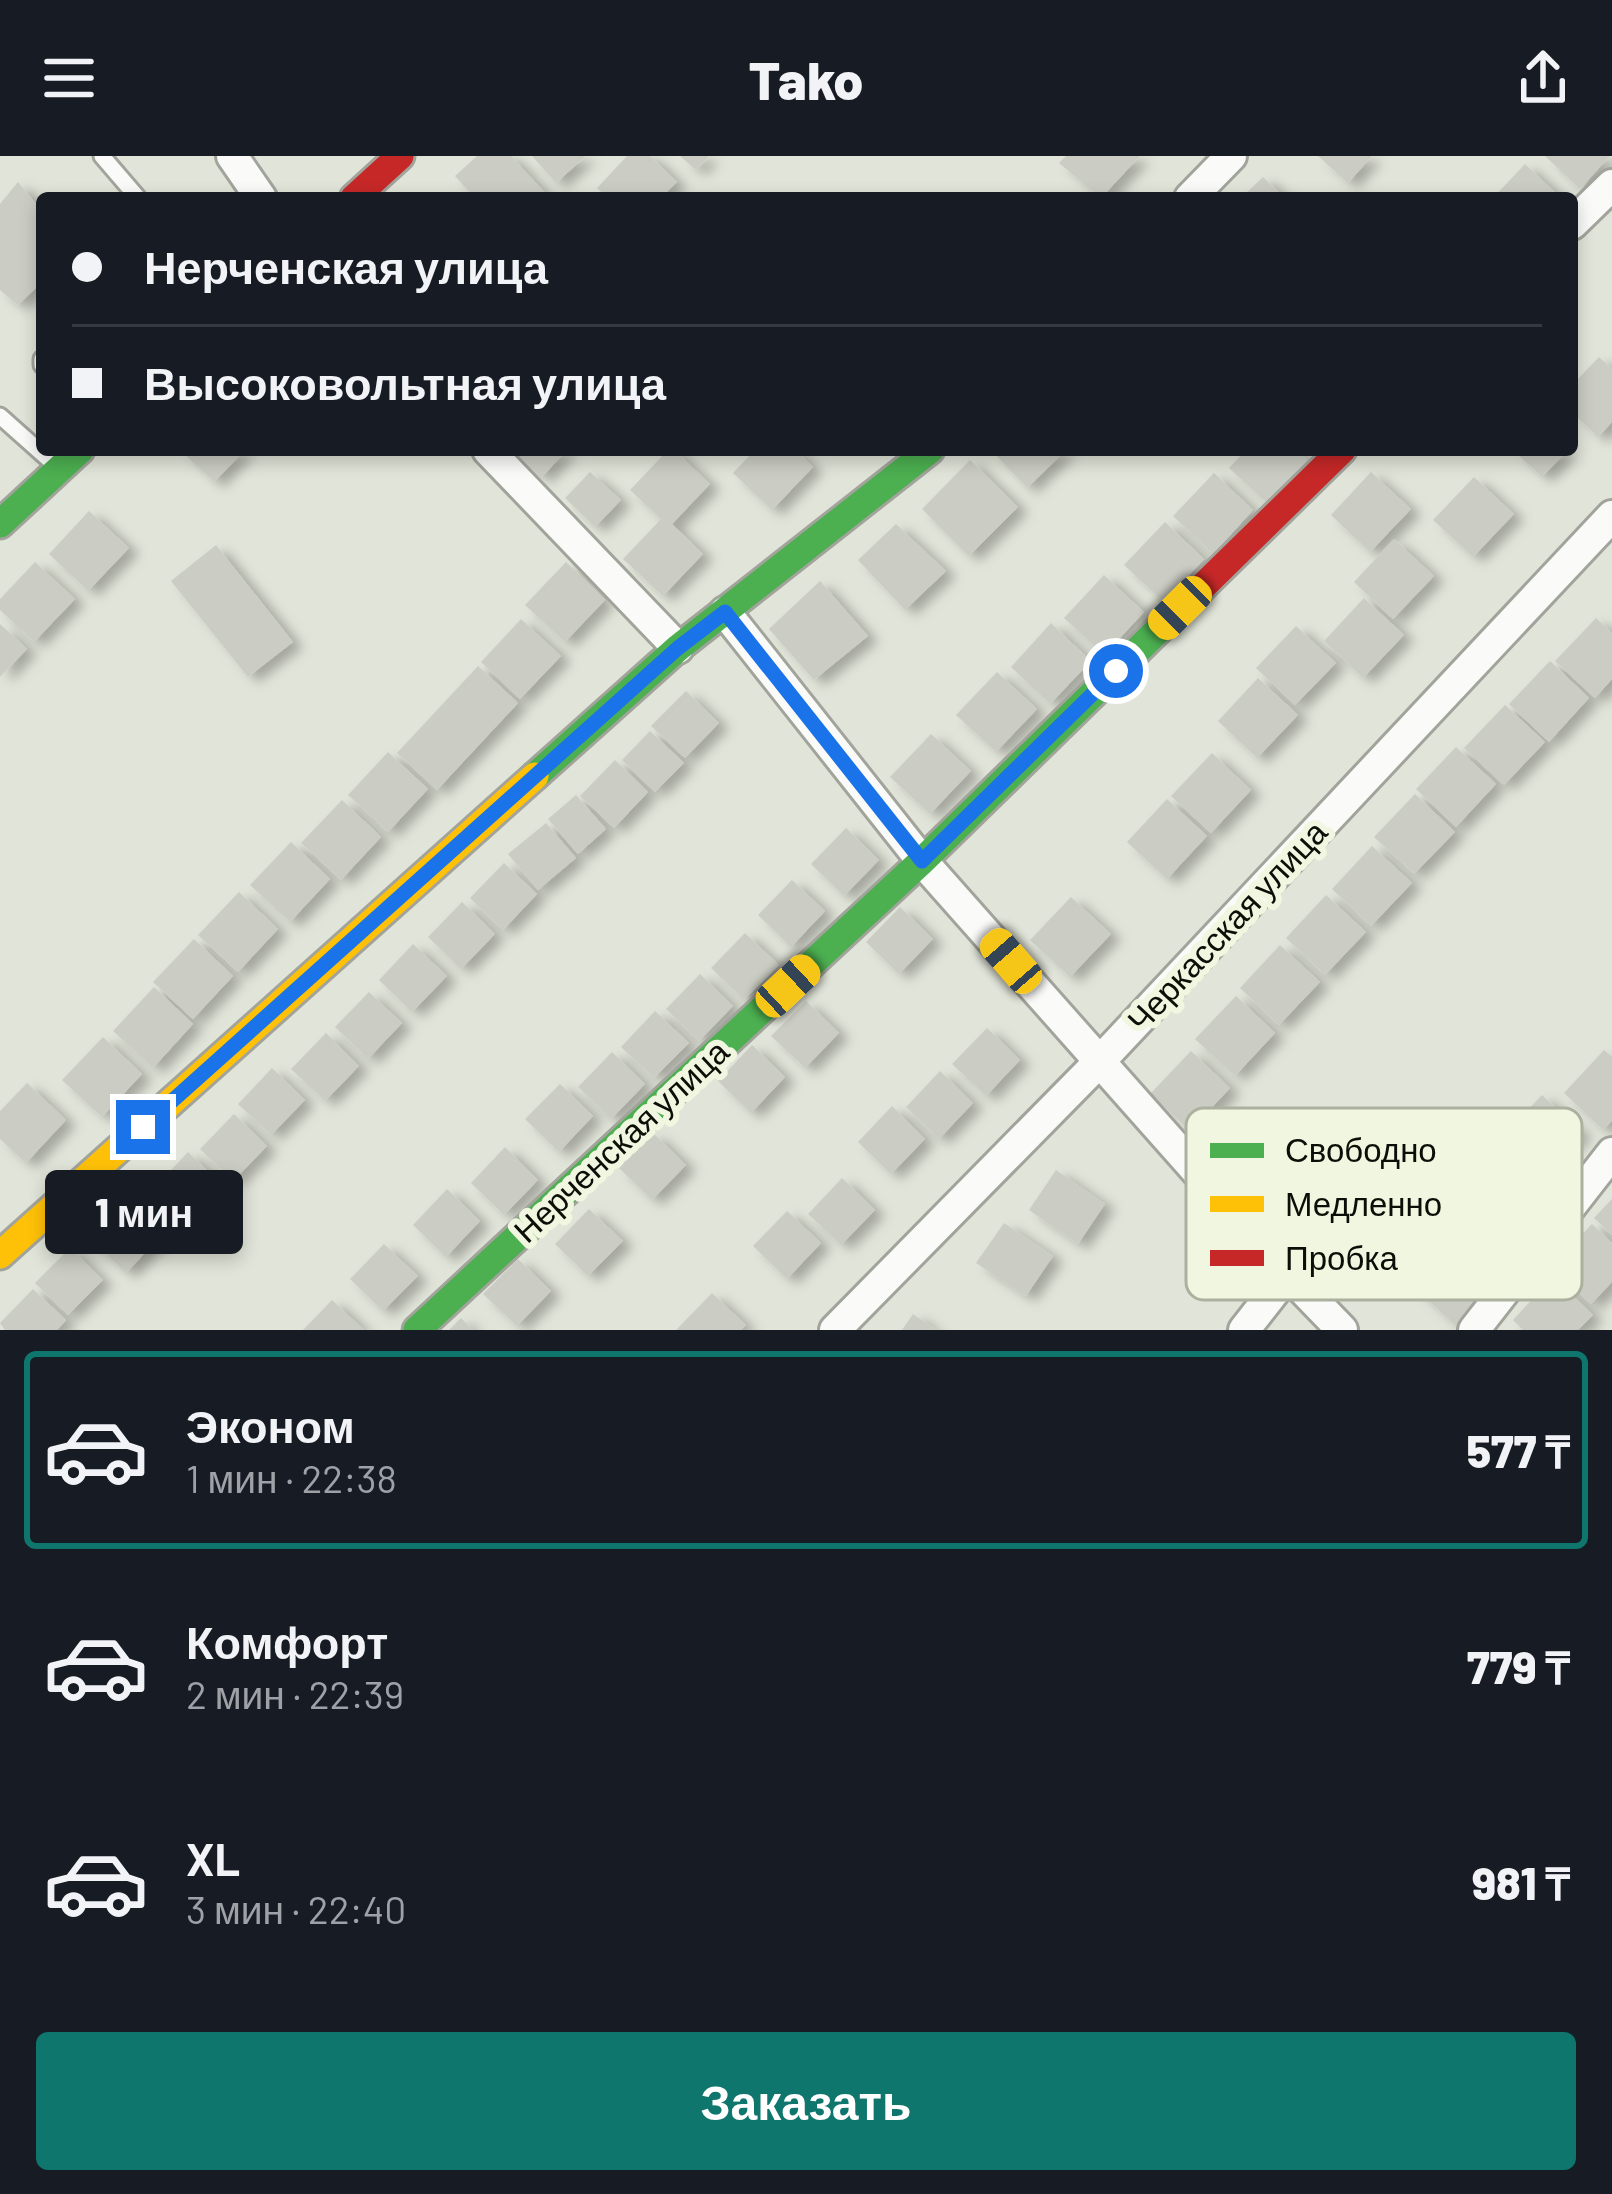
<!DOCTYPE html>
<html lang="ru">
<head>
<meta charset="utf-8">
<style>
	:root { --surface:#171b24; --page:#20242c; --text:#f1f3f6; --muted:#9ea1a6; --line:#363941; --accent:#0f766e }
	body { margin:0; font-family:Barlow,sans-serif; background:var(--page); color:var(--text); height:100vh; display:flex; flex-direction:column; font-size:45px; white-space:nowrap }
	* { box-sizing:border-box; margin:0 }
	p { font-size:39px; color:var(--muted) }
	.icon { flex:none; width:66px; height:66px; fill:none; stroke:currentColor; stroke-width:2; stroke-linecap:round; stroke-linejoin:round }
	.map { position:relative; height:1174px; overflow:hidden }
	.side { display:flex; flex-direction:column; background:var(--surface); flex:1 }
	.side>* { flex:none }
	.hud { position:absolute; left:36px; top:36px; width:1542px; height:264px; border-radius:12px; box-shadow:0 6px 18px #0003; display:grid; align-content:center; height:264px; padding:0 36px; background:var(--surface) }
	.end { position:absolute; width:54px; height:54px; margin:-27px; border:15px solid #1a73e8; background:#fff; box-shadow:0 0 0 6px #fff }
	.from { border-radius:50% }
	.bubble { position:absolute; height:84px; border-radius:12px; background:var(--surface); box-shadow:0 6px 18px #0003; font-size:39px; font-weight:800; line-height:84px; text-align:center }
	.car { position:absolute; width:36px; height:72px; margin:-36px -18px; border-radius:15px; box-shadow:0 0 9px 3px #0007; background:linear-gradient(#f5c518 24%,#345 0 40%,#f5c518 0 76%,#345 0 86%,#f5c518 0) }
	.hud b { display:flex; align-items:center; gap:42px; height:114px; font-size:45px }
	.hud b+b { border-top:3px solid var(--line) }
	.hud i { width:30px; height:30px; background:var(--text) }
	ul { padding:21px 0 0; list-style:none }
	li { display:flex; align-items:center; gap:36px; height:198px; margin:0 24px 18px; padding:0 12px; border:6px solid transparent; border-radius:12px }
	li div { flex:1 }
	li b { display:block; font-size:45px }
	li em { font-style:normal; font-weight:800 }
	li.selected { border-color:var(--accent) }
	li>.icon { width:108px; height:108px; stroke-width:1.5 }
	.cta { display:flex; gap:24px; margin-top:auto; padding:24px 36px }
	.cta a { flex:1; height:138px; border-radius:12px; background:var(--accent); color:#fff; font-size:48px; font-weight:800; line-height:138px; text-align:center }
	header { display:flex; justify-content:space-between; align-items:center; height:156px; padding:0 36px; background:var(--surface); font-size:54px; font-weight:800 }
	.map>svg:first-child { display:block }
</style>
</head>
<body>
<header><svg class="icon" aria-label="menu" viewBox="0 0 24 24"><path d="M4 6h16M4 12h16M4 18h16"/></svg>Tako<svg class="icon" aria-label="share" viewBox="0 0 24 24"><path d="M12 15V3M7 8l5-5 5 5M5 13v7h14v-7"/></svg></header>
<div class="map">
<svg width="1612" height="1174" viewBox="0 0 1612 1174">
	<defs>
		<filter id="shadow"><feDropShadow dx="10" dy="5.5" stdDeviation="6" flood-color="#0004"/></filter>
	</defs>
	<rect width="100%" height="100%" fill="#e1e4d8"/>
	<!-- building -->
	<g fill="#cbcdc4" filter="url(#shadow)">
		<polygon points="477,0 511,0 547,39 475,42 455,20"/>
		<polygon points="532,0 586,0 556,27"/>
		<polygon points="627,0 650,0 677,26 661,42 608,42 597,32"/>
		<polygon points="680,0 709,0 696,14"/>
		<polygon points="1066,0 1140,0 1101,42 1059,7"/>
		<polygon points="1318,0 1372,0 1348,27"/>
		<polygon points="1545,0 1610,0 1580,33"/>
		<polygon points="1525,8 1561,42 1493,42"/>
		<polygon points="1263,21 1285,42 1241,42"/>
		<polygon points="18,26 42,55 42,126 18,149 0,134 0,48"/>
		<polygon points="1599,201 1612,213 1612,266 1598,281 1572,256 1572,229"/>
		<polygon points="180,294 245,294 214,326"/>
		<polygon points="512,294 567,294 541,322"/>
		<polygon points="668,294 674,294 710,328 672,368 703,398 663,440 623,403 661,363 630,334"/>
		<polygon points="755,294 795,294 813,311 772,354 733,317"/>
		<polygon points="991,294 1066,294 1027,332"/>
		<polygon points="1246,294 1296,294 1309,306 1269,349 1229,312"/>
		<polygon points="1513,294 1568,294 1542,321"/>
		<polygon points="970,304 1018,351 969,400 922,353"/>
		<polygon points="590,316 621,344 595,371 565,342"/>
		<polygon points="1371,316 1411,353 1370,396 1331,359"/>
		<polygon points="1214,317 1253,354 1213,398 1173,360"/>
		<polygon points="1474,321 1514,358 1473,401 1433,364"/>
		<polygon points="89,355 129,392 88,435 49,398"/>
		<polygon points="1165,366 1204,403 1164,446 1124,409"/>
		<polygon points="896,368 946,415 905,454 858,404"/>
		<polygon points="1394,383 1434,420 1393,463 1354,426"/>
		<polygon points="216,389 293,486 248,521 171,425"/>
		<polygon points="35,406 75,443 34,486 0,454 0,443"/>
		<polygon points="566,406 605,444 565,486 525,449"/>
		<polygon points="1104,419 1144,456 1104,499 1064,462"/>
		<polygon points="820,425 868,480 814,524 769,473"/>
		<polygon points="1364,442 1404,479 1363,522 1324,485"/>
		<polygon points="1596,462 1612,477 1612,523 1595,542 1555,505"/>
		<polygon points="521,463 561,500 520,543 481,506"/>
		<polygon points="1051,467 1091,505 1050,548 1011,511"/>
		<polygon points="0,468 27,493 0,521"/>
		<polygon points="1296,470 1336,507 1295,549 1256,512"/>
		<polygon points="1550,505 1589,542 1549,586 1509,548"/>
		<polygon points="478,510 518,547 437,634 397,597"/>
		<polygon points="997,516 1037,553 996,596 956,559"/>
		<polygon points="1258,522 1298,559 1257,602 1218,565"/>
		<polygon points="686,535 719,567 685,602 651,570"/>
		<polygon points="1505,549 1545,586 1504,629 1464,592"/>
		<polygon points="650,575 684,607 655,636 622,604"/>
		<polygon points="931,578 971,615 930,658 890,621"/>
		<polygon points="1456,591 1496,628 1456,671 1416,633"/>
		<polygon points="388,596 428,633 388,676 348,639"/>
		<polygon points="1212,597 1251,634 1211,677 1171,640"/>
		<polygon points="615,604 648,636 614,672 580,640"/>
		<polygon points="1415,638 1455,676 1414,718 1374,681"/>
		<polygon points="576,639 606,673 578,698 548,663"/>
		<polygon points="1167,643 1207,680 1167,723 1127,686"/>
		<polygon points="342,644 381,681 341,724 301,687"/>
		<polygon points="546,667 576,702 538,734 508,698"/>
		<polygon points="846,672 879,704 844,740 811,708"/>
		<polygon points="291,686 330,723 290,766 250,729"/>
		<polygon points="1372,690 1412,727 1371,770 1332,733"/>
		<polygon points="504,707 537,738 503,774 470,742"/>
		<polygon points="792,724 825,755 791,791 758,759"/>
		<polygon points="239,736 278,773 238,816 198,779"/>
		<polygon points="1326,739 1366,776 1325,819 1286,782"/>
		<polygon points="1071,741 1111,778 1070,821 1030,784"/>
		<polygon points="462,746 495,778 461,813 428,781"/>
		<polygon points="900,751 933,783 899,818 866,786"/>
		<polygon points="745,777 779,809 744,844 711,812"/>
		<polygon points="194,783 233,820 193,863 153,826"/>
		<polygon points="413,788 447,820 412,856 379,824"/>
		<polygon points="1280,789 1320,826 1279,869 1240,832"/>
		<polygon points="700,818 733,850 699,885 666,853"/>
		<polygon points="154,831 193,868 153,912 113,875"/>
		<polygon points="369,836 402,867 368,903 335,871"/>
		<polygon points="1236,840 1275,877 1235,920 1195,883"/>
		<polygon points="806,845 839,877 805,912 771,880"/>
		<polygon points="655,855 689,887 654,922 621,891"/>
		<polygon points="987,872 1020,904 986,940 952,908"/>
		<polygon points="326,877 359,910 325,945 291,913"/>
		<polygon points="103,881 142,918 102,961 62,924"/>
		<polygon points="752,889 785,921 751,957 718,925"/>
		<polygon points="1604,894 1612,901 1612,965 1603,974 1564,937"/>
		<polygon points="1191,895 1230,932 1190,975 1150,938"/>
		<polygon points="612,896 645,928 611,963 578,931"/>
		<polygon points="272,912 305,944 271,979 238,948"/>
		<polygon points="940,915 973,947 939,983 906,951"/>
		<polygon points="27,927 66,964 26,1007 0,983 0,955"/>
		<polygon points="560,928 593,960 559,996 525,963"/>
		<polygon points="1542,939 1582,977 1541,1019 1501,982"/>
		<polygon points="892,950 925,983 891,1018 858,986"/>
		<polygon points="234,958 267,990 233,1025 200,993"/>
		<polygon points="653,977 686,1009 652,1044 619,1012"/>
		<polygon points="505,991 538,1024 504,1059 471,1027"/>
		<polygon points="188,996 221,1028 187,1064 154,1032"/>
		<polygon points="1056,1014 1105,1048 1078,1088 1029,1054"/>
		<polygon points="842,1022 875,1054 841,1089 808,1058"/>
		<polygon points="447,1033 480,1065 446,1101 413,1069"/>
		<polygon points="1612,1043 1612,1079 1594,1062"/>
		<polygon points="127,1050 160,1081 126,1117 93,1085"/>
		<polygon points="589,1053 623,1085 588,1120 555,1088"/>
		<polygon points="787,1055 821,1087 787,1123 753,1090"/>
		<polygon points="1004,1067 1053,1100 1026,1140 976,1107"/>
		<polygon points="1592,1068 1612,1087 1612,1126 1591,1148 1551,1111"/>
		<polygon points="384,1088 418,1120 383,1155 350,1123"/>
		<polygon points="1456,1089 1496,1126 1456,1170 1416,1133"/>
		<polygon points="70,1092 103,1124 68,1159 35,1127"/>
		<polygon points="518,1103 551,1135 517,1170 483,1138"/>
		<polygon points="1553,1121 1593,1159 1578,1174 1523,1174 1513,1164"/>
		<polygon points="33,1133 66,1164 57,1174 5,1174 0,1167"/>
		<polygon points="712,1137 746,1169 741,1174 676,1174"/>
		<polygon points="332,1144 364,1174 303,1174"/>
		<polygon points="913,1158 936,1174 902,1174"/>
		<polygon points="461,1162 473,1174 449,1174"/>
	</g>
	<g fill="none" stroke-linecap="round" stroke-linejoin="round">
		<defs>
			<g id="lane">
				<polyline points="102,0 138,42"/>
				<polyline points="42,203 42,209"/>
				<polyline points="0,260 55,309"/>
			</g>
			<g id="street">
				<polyline points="232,0 261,42"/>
				<polyline points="1190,42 1231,0"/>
				<polyline points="1572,68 1612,29"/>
				<polyline points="488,294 678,492"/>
				<polyline points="725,456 922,705 1288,1118 1342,1174"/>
				<polyline points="835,1174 1100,905 1612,360"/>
				<polyline points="1244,1174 1288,1118"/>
				<polyline points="1474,1174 1612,997"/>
			</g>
			<g id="fast">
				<polyline points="0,368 80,294"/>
				<polyline points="535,620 678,492 930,294"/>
				<polyline points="417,1174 922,705 1194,439"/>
			</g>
			<polyline id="slow" points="0,1099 535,620"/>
			<g id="jam">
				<polyline points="354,42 400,0"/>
				<polyline points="1194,439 1342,294"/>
			</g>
		</defs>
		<!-- lane casing -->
		<use href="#lane" stroke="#a2a49c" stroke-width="21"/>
		<!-- street casing -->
		<use href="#street" stroke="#a2a49c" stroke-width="36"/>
		<!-- fast casing -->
		<use href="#fast" stroke="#a2a49c" stroke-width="33"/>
		<!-- slow casing -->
		<use href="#slow" stroke="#a2a49c" stroke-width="33"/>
		<!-- jam casing -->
		<use href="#jam" stroke="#a2a49c" stroke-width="33"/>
		<!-- lane -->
		<use href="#lane" stroke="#fafbf9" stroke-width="15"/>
		<!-- street -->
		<use href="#street" stroke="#fafbf9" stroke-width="30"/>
		<!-- fast -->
		<use href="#fast" stroke="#4caf50" stroke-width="27"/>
		<!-- slow -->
		<use href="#slow" stroke="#ffc107" stroke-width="27"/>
		<!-- jam -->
		<use href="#jam" stroke="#c62828" stroke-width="27"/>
	</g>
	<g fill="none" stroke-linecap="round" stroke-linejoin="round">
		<!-- route -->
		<polyline stroke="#1a73e8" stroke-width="15" points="143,971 678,492 725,456 922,705 1116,515"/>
	</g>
	<g text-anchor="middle" stroke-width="12" stroke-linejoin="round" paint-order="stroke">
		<!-- street labels -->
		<g font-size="33" fill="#0c0e07" stroke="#f0f6e0">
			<text transform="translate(1227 770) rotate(-47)" y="12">Черкасская улица</text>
			<text transform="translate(621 985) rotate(-43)" y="12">Нерченская улица</text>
		</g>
	</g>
	<!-- legend -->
	<rect x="1186" y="952" width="396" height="192" rx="18" fill="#f0f6e0" stroke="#acb09f" stroke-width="3"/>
	<rect x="1210" y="987" width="54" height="15" fill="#4caf50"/>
	<rect x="1210" y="1040" width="54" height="16" fill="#ffc107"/>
	<rect x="1210" y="1094" width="54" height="16" fill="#c62828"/>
	<g font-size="33" fill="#0c0e07">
		<text x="1285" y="1006">Свободно</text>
		<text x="1285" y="1060">Медленно</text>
		<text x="1285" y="1114">Пробка</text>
	</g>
</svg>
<i class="end from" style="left:1116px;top:515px"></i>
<i class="end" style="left:143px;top:971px"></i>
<div class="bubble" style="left:45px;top:1014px;width:198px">1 мин</div>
<i class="car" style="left:1180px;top:452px;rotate:225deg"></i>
<i class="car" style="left:1011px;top:805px;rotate:319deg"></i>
<i class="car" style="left:788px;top:830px;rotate:47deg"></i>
<div class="hud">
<b><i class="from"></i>Нерченская улица</b>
<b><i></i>Высоковольтная улица</b>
</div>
</div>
<section class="side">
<ul>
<li class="selected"><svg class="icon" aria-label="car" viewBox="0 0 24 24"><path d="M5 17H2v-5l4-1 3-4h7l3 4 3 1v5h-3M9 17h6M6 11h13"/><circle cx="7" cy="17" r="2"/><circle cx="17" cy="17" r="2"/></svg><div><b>Эконом</b><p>1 мин · 22:38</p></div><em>577 ₸</em></li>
<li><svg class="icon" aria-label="car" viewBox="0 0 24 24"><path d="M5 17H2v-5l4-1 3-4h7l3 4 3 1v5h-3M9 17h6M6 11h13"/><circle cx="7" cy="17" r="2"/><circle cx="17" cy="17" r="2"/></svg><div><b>Комфорт</b><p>2 мин · 22:39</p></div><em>779 ₸</em></li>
<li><svg class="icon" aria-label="car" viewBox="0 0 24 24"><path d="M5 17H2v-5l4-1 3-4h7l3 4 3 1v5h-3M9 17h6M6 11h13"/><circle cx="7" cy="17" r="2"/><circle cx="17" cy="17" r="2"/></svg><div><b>XL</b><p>3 мин · 22:40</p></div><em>981 ₸</em></li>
</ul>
<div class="cta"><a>Заказать</a></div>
</section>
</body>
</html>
